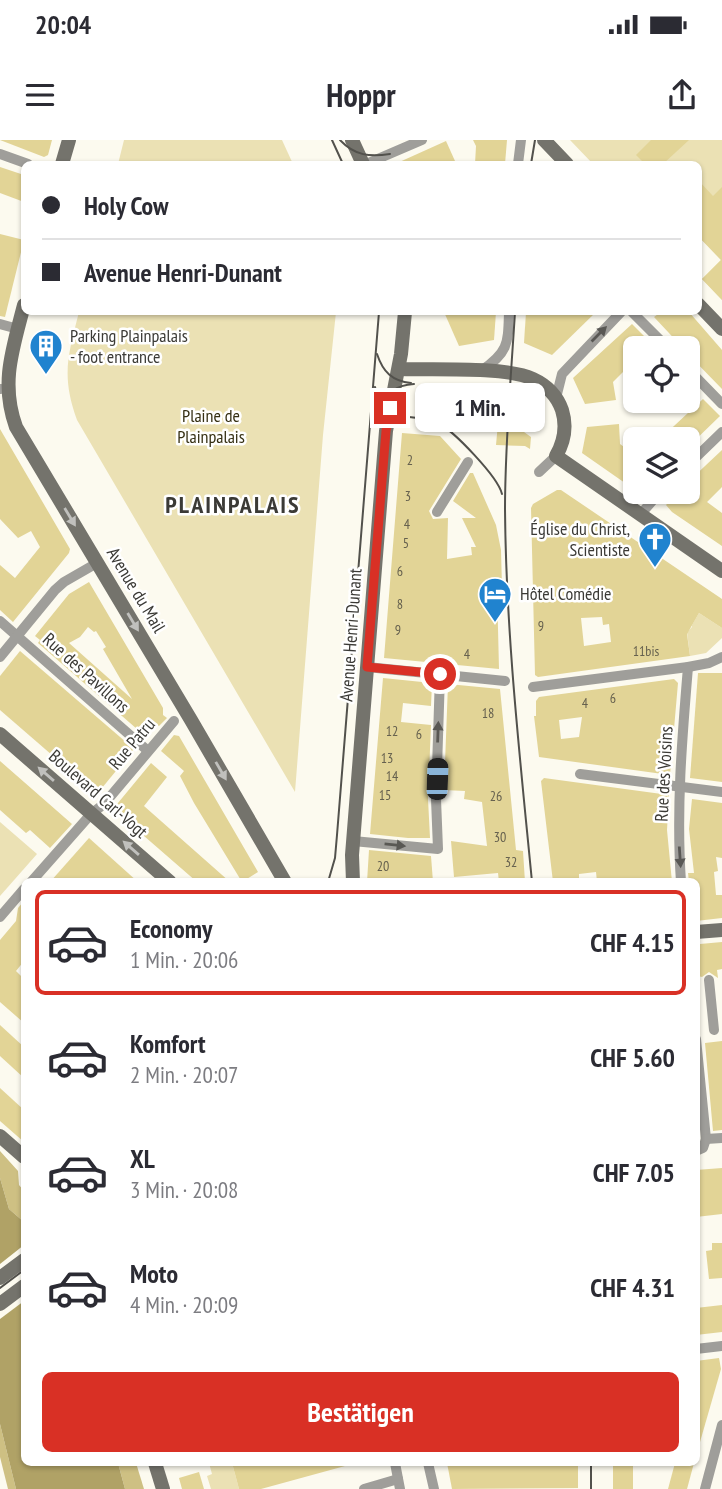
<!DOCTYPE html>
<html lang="de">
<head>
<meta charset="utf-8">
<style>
	:root { --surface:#fff; --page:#f7f7f7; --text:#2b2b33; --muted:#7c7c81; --line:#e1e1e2; --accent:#d93025 }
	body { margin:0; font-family:"PT Sans Narrow",sans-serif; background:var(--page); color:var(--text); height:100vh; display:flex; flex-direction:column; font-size:26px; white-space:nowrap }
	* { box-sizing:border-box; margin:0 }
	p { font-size:23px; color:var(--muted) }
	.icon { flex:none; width:38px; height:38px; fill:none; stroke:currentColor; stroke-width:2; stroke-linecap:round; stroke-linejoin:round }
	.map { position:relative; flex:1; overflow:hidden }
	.sheet { position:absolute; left:21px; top:738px; width:679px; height:588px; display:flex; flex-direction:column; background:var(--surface); border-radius:10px; box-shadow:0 2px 5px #0004 }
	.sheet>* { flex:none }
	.hud { position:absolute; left:21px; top:21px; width:681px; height:154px; border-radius:10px; box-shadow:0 2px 5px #0004; display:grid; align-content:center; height:154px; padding:0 21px; background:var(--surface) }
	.tools { position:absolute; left:623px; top:196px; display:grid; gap:14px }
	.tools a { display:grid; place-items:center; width:77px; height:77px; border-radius:10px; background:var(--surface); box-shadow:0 2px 5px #0004; font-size:35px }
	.end { position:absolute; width:32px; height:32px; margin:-16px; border:9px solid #d93025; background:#fff; box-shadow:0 0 0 4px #fff }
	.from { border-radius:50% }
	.bubble { position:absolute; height:49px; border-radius:10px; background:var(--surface); box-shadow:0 2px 5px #0004; font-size:23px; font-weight:700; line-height:49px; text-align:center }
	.car { position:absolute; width:21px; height:42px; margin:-21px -10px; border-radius:9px; box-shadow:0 0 5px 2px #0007; background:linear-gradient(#222 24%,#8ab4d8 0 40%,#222 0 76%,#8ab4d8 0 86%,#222 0) }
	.hud b { display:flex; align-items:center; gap:24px; height:66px; font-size:26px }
	.hud b+b { border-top:2px solid var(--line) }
	.hud i { width:18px; height:18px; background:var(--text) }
	ul { padding:12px 0 0; list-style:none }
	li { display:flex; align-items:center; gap:21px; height:105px; margin:0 14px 10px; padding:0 7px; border:4px solid transparent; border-radius:10px }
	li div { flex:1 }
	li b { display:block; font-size:26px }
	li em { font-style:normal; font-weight:700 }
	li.active { border-color:var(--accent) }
	li>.icon { width:63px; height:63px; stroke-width:1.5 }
	.button { display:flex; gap:14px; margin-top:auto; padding:14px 21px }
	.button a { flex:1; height:80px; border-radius:10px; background:var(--accent); color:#fff; font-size:28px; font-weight:700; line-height:80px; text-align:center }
	.status { display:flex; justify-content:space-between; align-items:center; height:49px; padding:0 35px; background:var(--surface); direction:ltr }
	.status svg { height:19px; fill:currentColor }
	header { display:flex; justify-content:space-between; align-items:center; height:91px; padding:0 21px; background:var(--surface); font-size:32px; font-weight:700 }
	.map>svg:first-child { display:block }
</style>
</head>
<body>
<div class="status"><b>20:04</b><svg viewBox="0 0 49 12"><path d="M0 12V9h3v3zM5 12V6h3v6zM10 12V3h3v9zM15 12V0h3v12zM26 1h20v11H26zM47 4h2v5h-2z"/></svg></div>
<header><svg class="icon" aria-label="menu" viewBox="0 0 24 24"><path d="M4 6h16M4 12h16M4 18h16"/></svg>Hoppr<svg class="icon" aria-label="share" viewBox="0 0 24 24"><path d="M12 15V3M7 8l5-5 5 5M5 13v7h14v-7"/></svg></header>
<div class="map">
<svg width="722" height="1349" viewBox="0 0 722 1349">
	<rect width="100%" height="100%" fill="#fcfaef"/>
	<!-- green -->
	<g fill="#ebe1b4">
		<polygon points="124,0 282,0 293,24 118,24"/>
		<polygon points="570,0 722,0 722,160 702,139 721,120 698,96 698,24 593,24"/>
		<path d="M79 172H336L323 295 295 652 77 280C61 236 68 215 79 172Z"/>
		<polygon points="699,473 722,488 722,498 706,513 690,516 687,492 692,487 692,485"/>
		<polygon points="0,682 37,714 0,756"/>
		<polygon points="209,1323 232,1323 239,1349 211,1349 207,1336 212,1334"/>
	</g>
	<!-- forest -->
	<g fill="#cec083">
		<polygon points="0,1011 18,1031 19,1045 24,1051 24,1082 9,1069 0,1038"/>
		<polygon points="0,1284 16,1349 8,1349 0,1317"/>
		<polygon points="118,1323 136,1323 144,1349 125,1349"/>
	</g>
	<!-- water -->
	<polygon fill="#b0a266" points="0,1038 9,1069 24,1082 24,1323 118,1323 125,1349 16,1349 0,1284"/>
	<!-- pier -->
	<polygon fill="#fcfaef" points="24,1105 24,1161 0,1179 0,1124"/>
	<!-- building -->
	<g fill="#e2d496" fill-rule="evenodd">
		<polygon points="0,0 52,0 48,15 44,17"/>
		<polygon points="473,0 507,0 505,24 475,24 476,6"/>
		<polygon points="651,0 689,0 663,24 645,24 636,15"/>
		<polygon points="446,1 455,21 448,24 395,24"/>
		<polygon points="0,27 24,35 24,62 0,53"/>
		<polygon points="698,40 713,56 722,47 722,160 702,139 721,120 698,96"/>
		<polygon points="0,94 24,100 5,177 0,176"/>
		<polygon points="444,172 496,172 494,200 459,206"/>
		<polygon points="526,172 596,172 552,215 524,203"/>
		<polygon points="661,172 689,172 722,210 722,249 688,214 688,208 683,208 654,177"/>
		<polygon points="632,184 656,208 635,208 635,220 613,242 616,260 585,264 573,238"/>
		<polygon points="419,249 466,252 465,262 418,259"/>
		<polygon points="703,259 720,276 688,307 688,299 660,299"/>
		<polygon points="491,267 525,270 524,292 531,297 530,309 525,306 496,305 498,283 491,277"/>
		<polygon points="619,284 620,304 635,315 635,350 582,313 587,287"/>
		<polygon points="0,289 70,409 69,413 13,482 0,470 0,425 15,438 40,407 31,391 18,398 0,379"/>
		<polygon points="402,293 440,296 461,319 429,371 433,379 448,378 447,419 472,415 471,407 476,407 462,378 476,378 453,361 470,333 473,333 496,385 501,410 502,447 497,448 499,529 384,518"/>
		<polygon points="722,310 722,347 707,362 722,373 722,406 672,372 666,365 678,352 688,352 688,342"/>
		<path d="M557 350H561L722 459V488L699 473 687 494 690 516 538 537 535 535 531 368 533 364ZM602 477 603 485 609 484 611 502 584 506 581 478Z"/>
		<path d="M89 442 163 568V575L167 578 159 586 155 583 145 596 38 503 40 500 35 496 69 454ZM88 487 94 492 96 491 106 507 103 509 132 559 69 503 80 497Z"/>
		<polygon points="20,511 134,609 97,654 0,570 0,536"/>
		<polygon points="698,533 722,533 722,642 690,638"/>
		<polygon points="383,538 432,543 431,566 403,563 401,582 431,585 428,659 430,698 408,698 370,694"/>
		<path d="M674 539 678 543 670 635 539 617 534 576H536V561L539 557ZM582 577 579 597 561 599 559 580Z"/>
		<polygon points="448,544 500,549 516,710 523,711 525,742 499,742 498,733 454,737 451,701 487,706 482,662 464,659 465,651 444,650"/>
		<polygon points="174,595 179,596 258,732 242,742 194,663 180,636 184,631 161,611"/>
		<polygon points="0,621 72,684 50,708 30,690 26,693 0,670"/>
		<polygon points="151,623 167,637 144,666 230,742 197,742 113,669"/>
		<polygon points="544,638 669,655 667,690 672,742 597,742 596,732 579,734 579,742 553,742 541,641"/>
		<polygon points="692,659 722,663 722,718 716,717 718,731 714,732 716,755 722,755 722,778 696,781 696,742 689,742 688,733 694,733 689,689"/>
		<polygon points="89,698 138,742 50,742"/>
		<polygon points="369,710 431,716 433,742 367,742"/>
		<polygon points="24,761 24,821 16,831 24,839 24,883 0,862 0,800 16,781 18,768"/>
		<polygon points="722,802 722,829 717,830 718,838 709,832 702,837 698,836 696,809 700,804"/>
		<polygon points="0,885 24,907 24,938 0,916"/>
		<polygon points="722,901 722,990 713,991 705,903"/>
		<polygon points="0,948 24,970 24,1002 0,981"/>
		<polygon points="722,1028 722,1074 696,1077 696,1030"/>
		<polygon points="712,1103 722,1103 722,1138 709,1139 706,1111 712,1110"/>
		<polygon points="722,1165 722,1192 696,1195 696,1168"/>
		<polygon points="719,1218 721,1229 700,1302 696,1301 696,1221"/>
		<polygon points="232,1323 344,1323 345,1326 261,1349 239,1349"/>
		<polygon points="447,1323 578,1323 578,1348 452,1349"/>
		<rect x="613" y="1323" width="20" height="26"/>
		<polygon points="675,1323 694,1323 687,1349 668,1349"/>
		<polygon points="199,1332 204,1349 182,1349 179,1338"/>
	</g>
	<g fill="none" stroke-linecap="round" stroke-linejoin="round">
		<!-- street -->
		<g stroke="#9f9e9a" stroke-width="10">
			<polyline points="0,14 28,24"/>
			<polyline points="366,24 422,0"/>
			<polyline points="518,24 521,0"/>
			<polyline points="632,172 668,208"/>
			<polyline points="0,184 18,189"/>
			<polyline points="688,229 722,264"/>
			<path d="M481 231C509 212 508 203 509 172"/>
			<polyline points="0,249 1,249"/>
			<polyline points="556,258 562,234 621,172"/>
			<polyline points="688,325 722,292"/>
			<polyline points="539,332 556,316"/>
			<polyline points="437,372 468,322"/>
			<polyline points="640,375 660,352"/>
			<polyline points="0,481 148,611"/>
			<polyline points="0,517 55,450 64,442 97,423"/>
			<polyline points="367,527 505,541"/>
			<polyline points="533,547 688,527 709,523 722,517"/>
			<polyline points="580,634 722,652"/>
			<polyline points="353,701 438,709 436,659 440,535"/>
			<polyline points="31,742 91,674 104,664 174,581"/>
			<path d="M681 742C676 670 682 599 688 527"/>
			<polyline points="0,777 24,749"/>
			<polyline points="709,840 714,890"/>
			<polyline points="696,899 706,999"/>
			<polyline points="706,999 722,998"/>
			<polyline points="696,1011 703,1008 706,999"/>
			<polyline points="696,1209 722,1206"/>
			<polyline points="395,1323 400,1349"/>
			<polyline points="428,1323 434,1349"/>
			<polyline points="364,1349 398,1339"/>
			<polyline points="705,1349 722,1285"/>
		</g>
		<!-- secondary -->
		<g stroke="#74736c" stroke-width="14">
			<polyline points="352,0 363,24"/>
			<polyline points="544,0 567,24"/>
			<polyline points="62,24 69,0"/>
			<polyline points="698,164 722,189"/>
			<path d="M24 165C13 208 0 243 16 287L191 580 285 742"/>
			<path d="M399 229C431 230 506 226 533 239 546 245 557 256 562 270 567 286 564 302 556 316L722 431"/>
			<polyline points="0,594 170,742"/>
			<polyline points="353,742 352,715 386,291 401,214 405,172"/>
			<polyline points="696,792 722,790"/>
			<polyline points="0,996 24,1017"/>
			<polyline points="0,1138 24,1120"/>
			<polyline points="0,1164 24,1146"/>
			<polyline points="155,1323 163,1349"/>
		</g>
		<!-- tram -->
		<g stroke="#52514c" stroke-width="2">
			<polyline points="332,0 343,24"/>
			<path d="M340 0C355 16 370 17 390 14"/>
			<polyline points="531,24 535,0"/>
			<path d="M515 172C511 237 505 303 505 369 506 494 520 618 532 742"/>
			<path d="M377 214C383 232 392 241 411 243"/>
			<path d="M375 247C382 289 412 270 438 283 454 291 498 337 502 354"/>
			<path d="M378 269C385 252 397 245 414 244"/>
			<polyline points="328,742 335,718 337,695 379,172"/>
			<polyline points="0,1148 24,1130"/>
			<polyline points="591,1323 591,1349"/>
		</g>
	</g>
	<!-- one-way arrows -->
	<defs><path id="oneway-solid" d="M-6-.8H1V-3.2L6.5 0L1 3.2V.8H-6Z" transform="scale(1.75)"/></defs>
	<g fill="#595854">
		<use href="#oneway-solid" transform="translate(599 194) rotate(-45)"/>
		<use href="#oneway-solid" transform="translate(438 592) rotate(-88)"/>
		<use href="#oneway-solid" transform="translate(395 705) rotate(6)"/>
		<use href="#oneway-solid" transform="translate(680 717) rotate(86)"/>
	</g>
	<g fill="#c0c0bd">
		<use href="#oneway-solid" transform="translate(70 377) rotate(59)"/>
		<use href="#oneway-solid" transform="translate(133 482) rotate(59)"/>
		<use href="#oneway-solid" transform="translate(221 631) rotate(60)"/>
		<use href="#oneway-solid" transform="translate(46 634) rotate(-139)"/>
		<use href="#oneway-solid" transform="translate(131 708) rotate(-139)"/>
	</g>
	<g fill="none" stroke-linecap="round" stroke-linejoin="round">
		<!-- route -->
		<polyline stroke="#d93025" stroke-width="9" points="390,268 386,291 367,527 440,534"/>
	</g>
	<!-- icons -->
	<defs>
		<symbol id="building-pin" viewBox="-11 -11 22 30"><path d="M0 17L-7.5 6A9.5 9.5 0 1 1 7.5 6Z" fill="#2083cf" stroke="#fff"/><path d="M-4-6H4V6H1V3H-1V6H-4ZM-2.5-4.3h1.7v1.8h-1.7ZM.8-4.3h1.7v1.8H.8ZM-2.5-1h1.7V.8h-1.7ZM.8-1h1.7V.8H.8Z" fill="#fff"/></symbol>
		<symbol id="church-pin" viewBox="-11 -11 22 30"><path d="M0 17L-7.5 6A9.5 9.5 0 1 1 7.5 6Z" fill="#2083cf" stroke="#fff"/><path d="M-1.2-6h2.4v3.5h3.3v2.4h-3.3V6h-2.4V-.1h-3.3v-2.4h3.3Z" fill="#fff"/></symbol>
		<symbol id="hotel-pin" viewBox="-11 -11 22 30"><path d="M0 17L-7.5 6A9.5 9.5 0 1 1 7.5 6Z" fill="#2083cf" stroke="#fff"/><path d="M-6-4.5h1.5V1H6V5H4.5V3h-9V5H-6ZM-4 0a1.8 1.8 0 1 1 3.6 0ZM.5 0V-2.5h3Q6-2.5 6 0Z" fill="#fff"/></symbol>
	</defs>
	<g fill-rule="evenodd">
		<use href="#building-pin" x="27" y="187" width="38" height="52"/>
		<use href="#church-pin" x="636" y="380" width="38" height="52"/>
		<use href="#hotel-pin" x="476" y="435" width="38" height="52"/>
	</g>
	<g text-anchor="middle" stroke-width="5" stroke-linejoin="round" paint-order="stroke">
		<!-- number labels -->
		<g font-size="14" fill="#65604e">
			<text x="410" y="325">2</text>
			<text x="408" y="361">3</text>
			<text x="407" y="389">4</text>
			<text x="406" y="408">5</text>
			<text x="400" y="436">6</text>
			<text x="400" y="469">8</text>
			<text x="541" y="491">9</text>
			<text x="398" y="495">9</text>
			<text x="646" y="516">11bis</text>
			<text x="467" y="519">4</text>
			<text x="613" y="563">6</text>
			<text x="585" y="568">4</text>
			<text x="488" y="578">18</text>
			<text x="392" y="596">12</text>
			<text x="419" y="599">6</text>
			<text x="387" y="623">13</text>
			<text x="392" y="641">14</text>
			<text x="385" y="660">15</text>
			<text x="496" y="661">26</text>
			<text x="500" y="702">30</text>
			<text x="511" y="727">32</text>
			<text x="383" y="731">20</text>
		</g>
		<!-- poi labels -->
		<g font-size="18" fill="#3b3a36" stroke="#fff" text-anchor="start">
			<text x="70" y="202">Parking Plainpalais<tspan x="70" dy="21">- foot entrance</tspan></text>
			<text x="630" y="395" text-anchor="end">Église du Christ,<tspan x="630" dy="21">Scientiste</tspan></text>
			<text x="520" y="460">Hôtel Comédie</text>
		</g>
		<!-- park labels -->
		<g font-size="18" fill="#363014" stroke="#fff">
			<text x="211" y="282">Plaine de<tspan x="211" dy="21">Plainpalais</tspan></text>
		</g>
		<!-- street labels -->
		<g font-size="18" fill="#3b3a36" stroke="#fff">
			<text transform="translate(136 450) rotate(59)" y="6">Avenue du Mail</text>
			<text transform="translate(351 495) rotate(-86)" y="6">Avenue Henri-Dunant</text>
			<text transform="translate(86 533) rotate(42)" y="6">Rue des Pavillons</text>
			<text transform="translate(132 604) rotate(-50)" y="6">Rue Patru</text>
			<text transform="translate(664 634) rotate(-87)" y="6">Rue des Voisins</text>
			<text transform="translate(98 654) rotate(41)" y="6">Boulevard Carl-Vogt</text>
		</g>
		<!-- district labels -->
		<g font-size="24" font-weight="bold" letter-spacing="2" fill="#3b3a36" stroke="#fff">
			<text x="233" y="373">PLAINPALAIS</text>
		</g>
	</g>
</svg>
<div class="tools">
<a><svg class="icon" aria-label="locate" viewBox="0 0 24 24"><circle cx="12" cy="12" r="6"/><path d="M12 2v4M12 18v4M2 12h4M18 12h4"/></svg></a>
<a><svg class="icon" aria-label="layers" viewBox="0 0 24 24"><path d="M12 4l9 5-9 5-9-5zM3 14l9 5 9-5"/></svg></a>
</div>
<i class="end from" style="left:440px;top:534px"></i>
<i class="end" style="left:390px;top:268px"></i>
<div class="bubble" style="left:415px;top:243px;width:130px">1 Min.</div>
<i class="car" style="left:437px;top:639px;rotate:2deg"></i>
<div class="hud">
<b><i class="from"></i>Holy Cow</b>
<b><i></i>Avenue Henri-Dunant</b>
</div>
<section class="sheet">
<ul>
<li class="active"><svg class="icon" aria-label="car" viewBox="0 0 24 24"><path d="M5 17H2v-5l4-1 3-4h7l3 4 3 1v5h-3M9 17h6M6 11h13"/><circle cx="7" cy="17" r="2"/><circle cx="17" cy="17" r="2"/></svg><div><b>Economy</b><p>1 Min. · 20:06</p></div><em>CHF 4.15</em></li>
<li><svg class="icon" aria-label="car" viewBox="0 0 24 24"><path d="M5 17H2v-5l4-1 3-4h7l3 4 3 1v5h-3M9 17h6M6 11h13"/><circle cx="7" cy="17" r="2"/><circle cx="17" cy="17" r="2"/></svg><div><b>Komfort</b><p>2 Min. · 20:07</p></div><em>CHF 5.60</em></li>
<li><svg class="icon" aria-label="car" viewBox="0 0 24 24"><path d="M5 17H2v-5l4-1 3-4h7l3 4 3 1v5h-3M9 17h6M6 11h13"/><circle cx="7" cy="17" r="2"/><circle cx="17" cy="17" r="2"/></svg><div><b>XL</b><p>3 Min. · 20:08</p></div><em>CHF 7.05</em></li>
<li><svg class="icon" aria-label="car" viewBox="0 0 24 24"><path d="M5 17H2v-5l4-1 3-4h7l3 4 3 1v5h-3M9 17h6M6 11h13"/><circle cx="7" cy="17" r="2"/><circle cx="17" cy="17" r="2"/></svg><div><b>Moto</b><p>4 Min. · 20:09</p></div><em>CHF 4.31</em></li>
</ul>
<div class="button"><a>Bestätigen</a></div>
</section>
</div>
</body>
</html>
